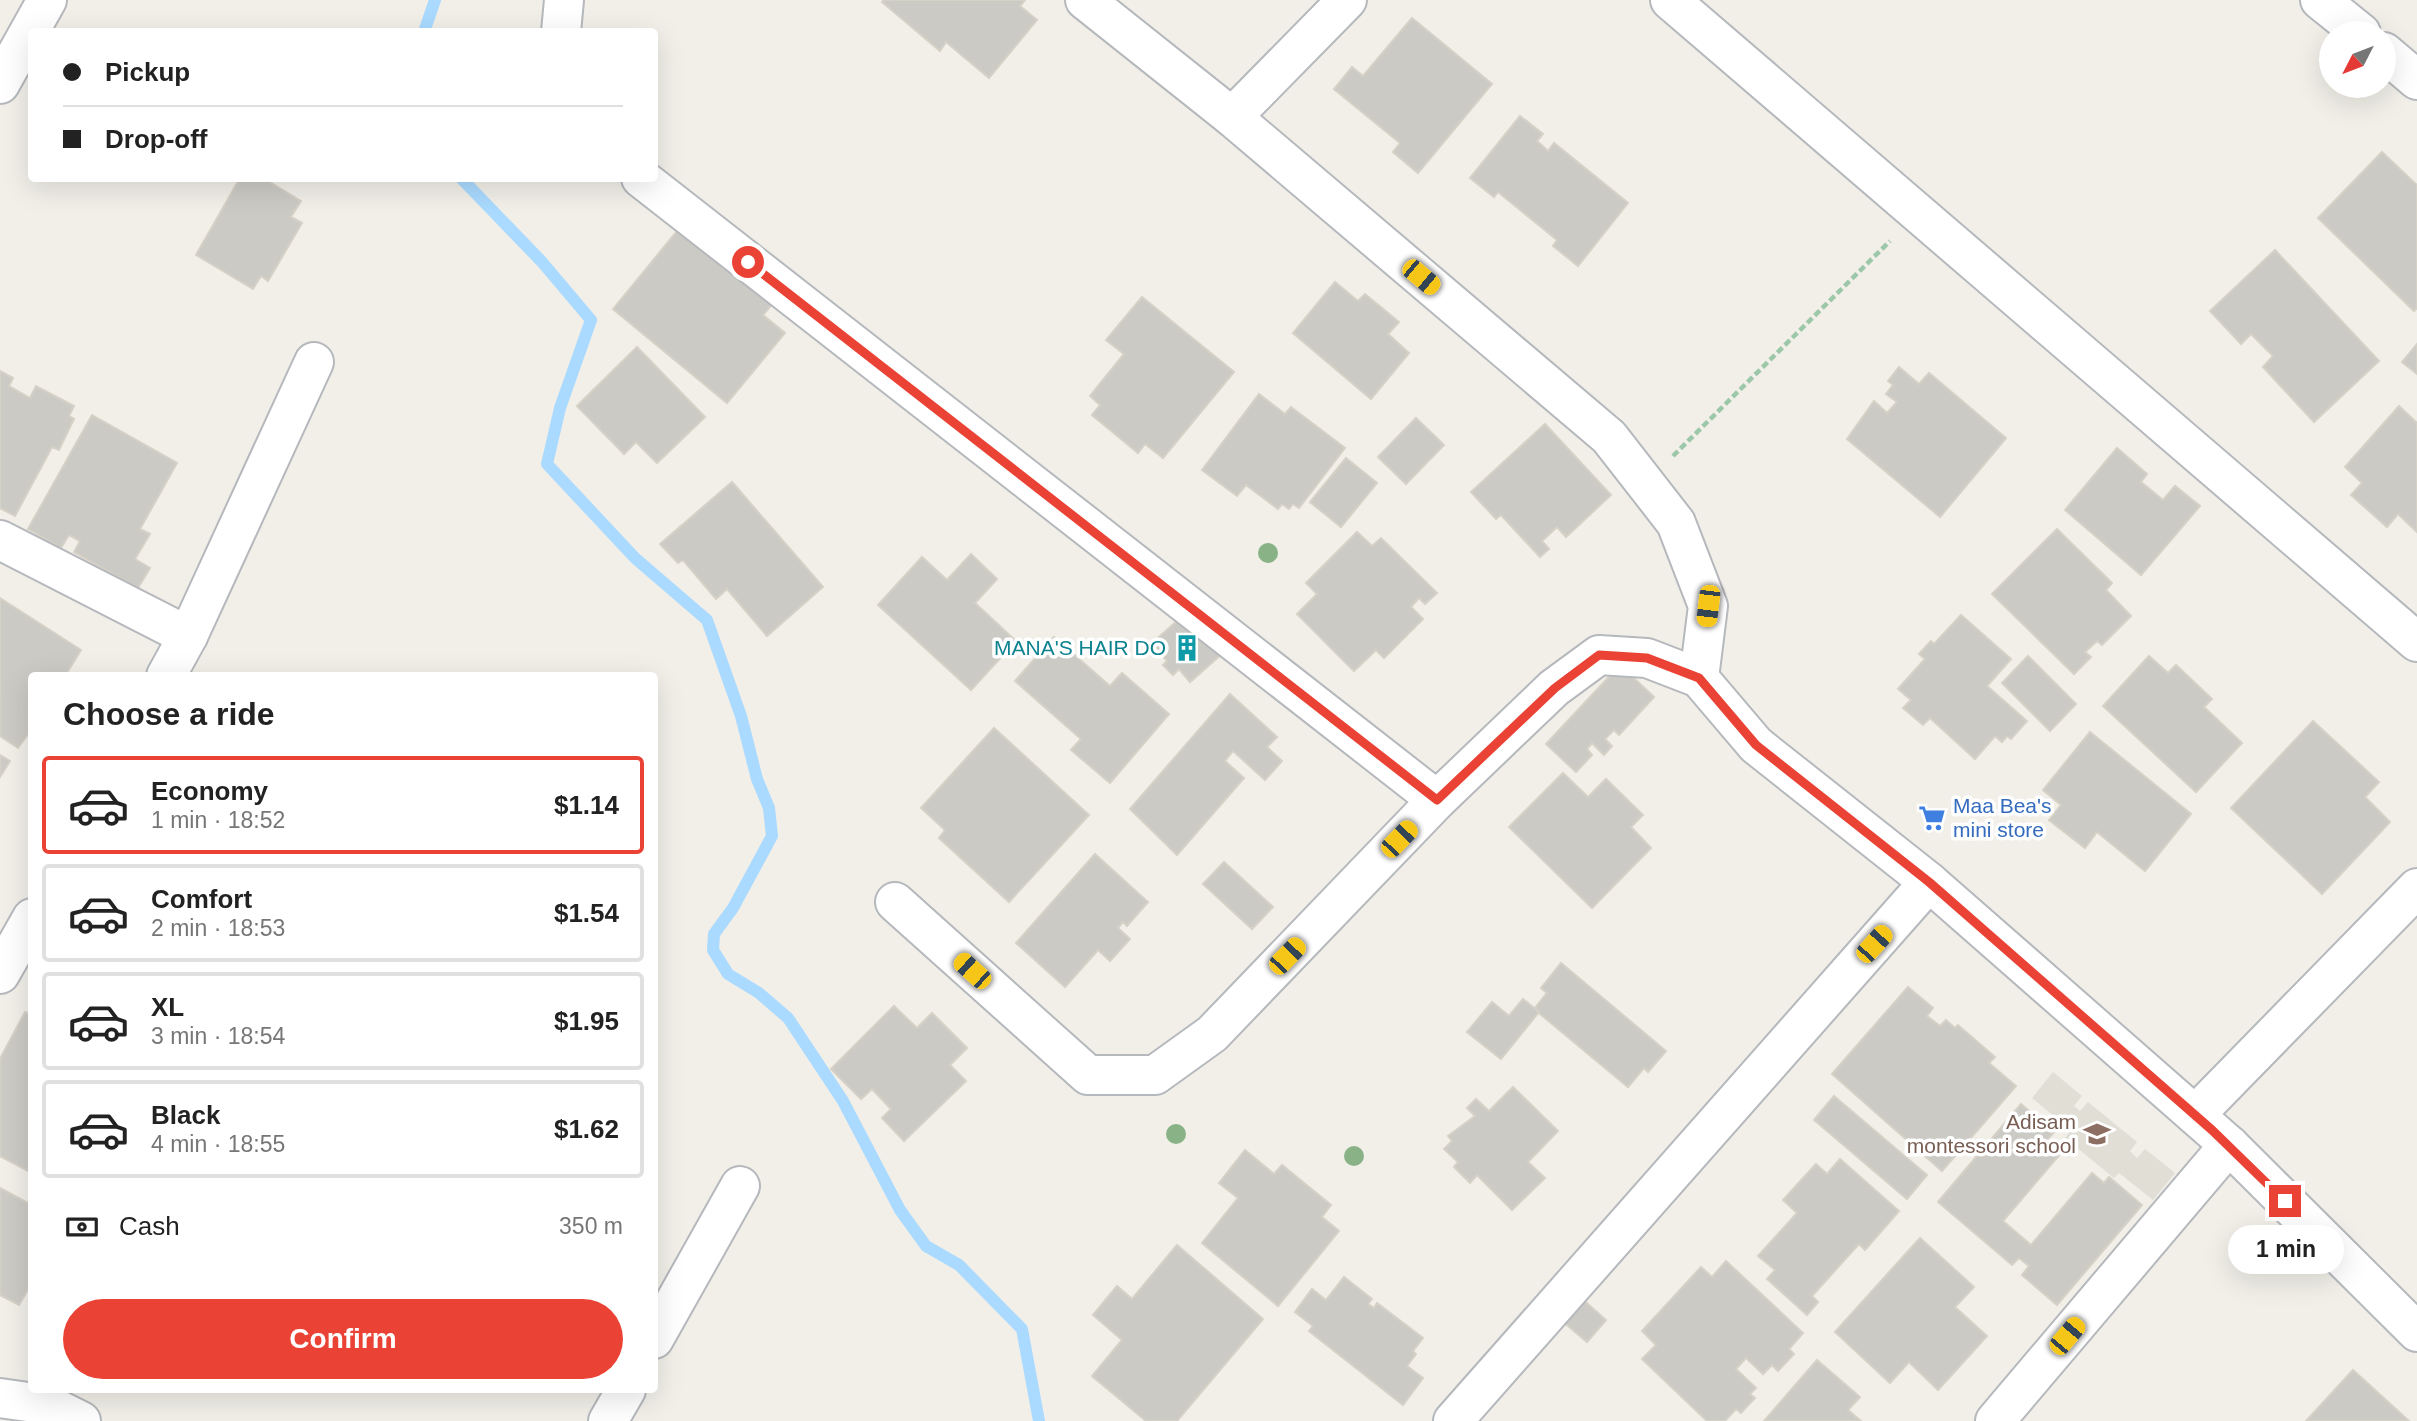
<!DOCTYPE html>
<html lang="en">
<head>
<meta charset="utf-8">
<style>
	:root { --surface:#fff; --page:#f2f2f2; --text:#222; --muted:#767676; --line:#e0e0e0; --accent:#ea4335 }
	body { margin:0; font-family:Arial,sans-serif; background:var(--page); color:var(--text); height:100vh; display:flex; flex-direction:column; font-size:26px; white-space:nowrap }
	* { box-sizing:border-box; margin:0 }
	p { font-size:23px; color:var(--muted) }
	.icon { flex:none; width:38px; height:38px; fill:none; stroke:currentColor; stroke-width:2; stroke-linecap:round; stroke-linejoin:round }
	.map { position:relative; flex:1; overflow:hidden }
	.side { position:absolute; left:28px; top:672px; width:630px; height:721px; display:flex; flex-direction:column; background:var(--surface); border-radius:7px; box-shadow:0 7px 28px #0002 }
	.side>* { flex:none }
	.banner { position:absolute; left:28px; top:28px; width:630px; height:154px; border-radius:7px; box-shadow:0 7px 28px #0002; display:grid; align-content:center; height:154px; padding:0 35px; background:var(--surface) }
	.needle { width:46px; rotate:228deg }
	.tools { position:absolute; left:2319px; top:21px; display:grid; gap:14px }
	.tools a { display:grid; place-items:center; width:77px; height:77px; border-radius:50%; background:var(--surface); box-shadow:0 7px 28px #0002; font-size:35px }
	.end { position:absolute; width:32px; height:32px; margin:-16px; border:9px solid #ea4335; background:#fff; box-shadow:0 0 0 4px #fff }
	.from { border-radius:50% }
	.bubble { position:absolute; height:49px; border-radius:24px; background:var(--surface); box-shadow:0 7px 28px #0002; font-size:23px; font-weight:800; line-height:49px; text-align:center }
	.car { position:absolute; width:21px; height:42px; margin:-21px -10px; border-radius:9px; box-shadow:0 0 5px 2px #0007; background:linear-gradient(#f5c518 24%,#345 0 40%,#f5c518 0 76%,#345 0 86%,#f5c518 0) }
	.banner b { display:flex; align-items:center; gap:24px; height:66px; font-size:26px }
	.banner b+b { border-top:2px solid var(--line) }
	.banner i { width:18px; height:18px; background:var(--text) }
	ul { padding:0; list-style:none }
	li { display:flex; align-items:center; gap:21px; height:98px; margin:0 14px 10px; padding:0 21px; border:4px solid var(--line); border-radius:7px }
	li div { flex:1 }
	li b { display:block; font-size:26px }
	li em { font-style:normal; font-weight:800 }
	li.current { border-color:var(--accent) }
	li>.icon { width:63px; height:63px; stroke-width:1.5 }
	h2 { padding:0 35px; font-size:32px; line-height:84px }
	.pay { display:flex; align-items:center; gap:18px; height:77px; padding:0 35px; font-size:26px }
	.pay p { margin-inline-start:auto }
	.primary-button { display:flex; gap:14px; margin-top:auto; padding:14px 35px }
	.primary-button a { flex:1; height:80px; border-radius:42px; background:var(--accent); color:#fff; font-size:28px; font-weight:800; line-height:80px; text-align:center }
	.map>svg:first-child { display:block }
</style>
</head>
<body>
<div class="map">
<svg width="2417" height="1421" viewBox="0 0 2417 1421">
	<rect width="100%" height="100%" fill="#f1efe8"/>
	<!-- education -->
	<polygon fill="#e1ded6" points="2053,1072 2082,1096 2074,1106 2080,1111 2088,1102 2137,1142 2130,1151 2137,1158 2145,1149 2175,1173 2153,1200 2119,1173 2114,1178 2065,1138 2071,1130 2032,1098"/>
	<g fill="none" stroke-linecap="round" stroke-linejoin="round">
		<!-- stream -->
		<g stroke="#aadaff" stroke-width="12">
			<polyline points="424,32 435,0"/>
			<polyline points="461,178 542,262 591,320 560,408 547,464 635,558 707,620 741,716 757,779 769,808 772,836 733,908 714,934 713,950 728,974 759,993 788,1018 843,1101 900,1210 926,1246 959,1265 1022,1329 1039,1421"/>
		</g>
	</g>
	<!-- building -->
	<g fill="#cccac5" stroke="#d6d1c6" stroke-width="2">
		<polygon points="884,0 1025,0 1020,6 1037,20 989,78 946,42 940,51 882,2"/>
		<polygon points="1412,18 1492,84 1418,173 1393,152 1400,143 1334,89 1352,67 1363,76"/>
		<polygon points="1520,116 1543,134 1537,141 1548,151 1554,143 1628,203 1578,266 1553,246 1557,240 1498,192 1494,197 1470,178"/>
		<polygon points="2382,152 2417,185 2417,308 2414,311 2318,218"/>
		<polygon points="240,178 263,178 301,201 291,217 302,223 268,281 261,276 253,289 196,255"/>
		<polygon points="682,225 775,301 763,315 785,333 727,403 613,309"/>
		<polygon points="2275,250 2379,361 2314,422 2263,367 2273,356 2251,334 2241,344 2210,311"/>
		<polygon points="1335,282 1358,301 1365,294 1399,322 1388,334 1409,353 1371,399 1293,333"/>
		<polygon points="1142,297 1234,372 1163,458 1145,444 1138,453 1092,415 1100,405 1090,396 1124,354 1106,340"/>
		<polygon points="2417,344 2417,374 2402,362"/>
		<polygon points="637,347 705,417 657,463 636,442 624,454 577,406"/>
		<polygon points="1899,367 1919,384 1929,373 2006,438 1940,517 1847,439 1874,401 1887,413 1897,402 1886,394 1893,385 1888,381"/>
		<polygon points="0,371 13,378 9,386 30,398 36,386 74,406 69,416 74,419 59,450 52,447 15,516 0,508"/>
		<polygon points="1259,394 1285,414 1291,407 1345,448 1299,508 1293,504 1289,509 1282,504 1278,509 1246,485 1237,496 1202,470"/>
		<polygon points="2399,406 2417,423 2417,532 2398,514 2387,527 2351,495 2362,483 2345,467"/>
		<polygon points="92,415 177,463 140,529 150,534 135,559 150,568 138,588 74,552 80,541 69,535 61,548 28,529"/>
		<polygon points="1416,418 1444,445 1406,484 1378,457"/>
		<polygon points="1545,424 1611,495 1566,537 1557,527 1542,541 1549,549 1540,557 1501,515 1496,519 1471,492"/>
		<polygon points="2117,448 2147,474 2141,482 2163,500 2175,486 2200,506 2141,575 2065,510"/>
		<polygon points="1346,458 1377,483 1341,527 1310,502"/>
		<polygon points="732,482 823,587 767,636 727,589 716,599 683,560 678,563 660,544"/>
		<polygon points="2057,529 2112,583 2106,590 2131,616 2102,645 2097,641 2085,652 2091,657 2074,674 1992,594"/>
		<polygon points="1357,532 1372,546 1381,538 1437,593 1425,604 1419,598 1411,607 1423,619 1384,658 1376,650 1354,671 1297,614 1317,594 1306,583"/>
		<polygon points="971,554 997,579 975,603 1016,641 971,690 878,605 922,557 947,580"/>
		<polygon points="0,598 81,650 65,676 32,676 32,729 18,748 0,736"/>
		<polygon points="1186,613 1222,654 1190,682 1179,669 1173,675 1163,665 1167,661 1152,643"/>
		<polygon points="1961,615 2011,659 1987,686 2027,721 2011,739 2007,736 2002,742 1995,736 1975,759 1930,718 1923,725 1903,708 1911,700 1898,689 1925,659 1919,654 1931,641 1934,644"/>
		<polygon points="1054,637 1110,686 1122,673 1169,714 1110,783 1071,750 1081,739 1015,681"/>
		<polygon points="2028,656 2076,704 2050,731 2002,683"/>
		<polygon points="2149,656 2168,673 2176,665 2212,699 2204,707 2242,743 2196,792 2103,706"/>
		<polygon points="1620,665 1654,697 1619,735 1614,730 1605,739 1612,746 1604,755 1592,743 1587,749 1592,755 1576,772 1546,744"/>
		<polygon points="1230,694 1277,737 1267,747 1282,761 1265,780 1233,751 1225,761 1244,778 1177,855 1130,809"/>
		<polygon points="2313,721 2379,782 2365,797 2390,822 2322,894 2231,808"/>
		<polygon points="994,728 1089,815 1009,902 939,838 945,830 921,808"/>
		<polygon points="2090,732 2191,814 2145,871 2097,832 2085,848 2049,820 2061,805 2043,790"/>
		<polygon points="0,755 10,761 0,777"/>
		<polygon points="1563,773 1588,797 1606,779 1643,815 1631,827 1651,848 1592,908 1509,827"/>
		<polygon points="1095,854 1148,902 1127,926 1123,922 1118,928 1130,939 1110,961 1098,950 1065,987 1016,943"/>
		<polygon points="1224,862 1273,907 1252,929 1203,884"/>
		<polygon points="1561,963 1666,1051 1648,1072 1644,1068 1628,1087 1534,1009 1547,993 1541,988"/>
		<polygon points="1908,987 1933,1008 1927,1016 1940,1026 1946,1020 1955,1028 1958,1025 1995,1057 1989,1063 2016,1086 1942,1171 1832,1074"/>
		<polygon points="1523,999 1539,1012 1501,1059 1467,1032 1492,1002 1509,1016"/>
		<polygon points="894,1006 917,1028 932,1013 967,1048 950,1065 966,1081 904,1141 882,1118 891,1109 872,1089 861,1099 831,1069"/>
		<polygon points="25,1012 32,1015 32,1173 0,1156 0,1059"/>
		<polygon points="1513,1087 1558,1131 1528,1162 1545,1178 1512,1210 1477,1175 1470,1183 1454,1167 1458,1162 1444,1149 1452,1141 1448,1136 1475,1116 1467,1108 1476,1099 1489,1111"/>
		<polygon points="1834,1096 1927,1175 1907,1199 1814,1120"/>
		<polygon points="2021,1104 2054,1132 2047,1140 2062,1152 2003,1221 2031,1245 2092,1173 2104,1183 2109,1177 2142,1205 2057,1305 2022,1275 2029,1266 2019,1258 2012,1265 1938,1202"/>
		<polygon points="1245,1150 1274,1174 1282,1165 1331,1205 1322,1217 1339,1231 1278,1306 1202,1243 1238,1198 1219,1183"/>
		<polygon points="1840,1159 1899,1211 1865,1250 1859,1244 1812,1296 1818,1302 1807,1315 1767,1279 1775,1270 1758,1256 1797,1213 1783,1200 1816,1164 1827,1174"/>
		<polygon points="0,1188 32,1205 32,1289 29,1288 19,1305 0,1295"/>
		<polygon points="1920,1238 1974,1287 1955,1307 1987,1336 1938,1390 1909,1362 1890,1383 1835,1332"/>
		<polygon points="1177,1245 1263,1319 1177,1421 1146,1421 1092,1376 1122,1340 1093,1315 1117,1286 1132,1299"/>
		<polygon points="1726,1261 1803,1333 1789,1349 1794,1354 1778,1371 1772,1365 1763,1374 1746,1358 1736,1369 1756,1388 1750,1394 1755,1398 1741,1413 1736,1409 1725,1421 1707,1421 1642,1359 1656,1345 1642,1331 1701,1267 1712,1277"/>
		<polygon points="1344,1277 1372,1299 1368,1304 1374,1308 1377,1303 1423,1338 1413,1351 1416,1354 1407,1366 1423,1378 1403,1405 1309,1331 1313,1326 1295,1312 1312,1289 1326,1300"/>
		<polygon points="1581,1298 1606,1320 1587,1342 1561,1320"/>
		<polygon points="1817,1360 1860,1397 1848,1410 1861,1421 1764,1421"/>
		<polygon points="2353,1370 2409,1421 2306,1421"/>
	</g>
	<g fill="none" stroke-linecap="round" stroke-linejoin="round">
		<defs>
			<g id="minor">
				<polyline points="1085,0 1232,117 1609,437 1676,523 1708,606 1699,678"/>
				<polyline points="1670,0 2417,642"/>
				<polyline points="2320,0 2361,33"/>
				<polyline points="561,32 564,0"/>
				<polyline points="2384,52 2417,80"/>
				<polyline points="0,84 47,0"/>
				<polyline points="1232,117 1347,0"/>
				<polyline points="641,178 1437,800"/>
				<polyline points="0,540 188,636"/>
				<polyline points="166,676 188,636 314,362"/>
				<polyline points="895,902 1088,1075 1155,1075 1212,1034 1437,800 1554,688 1599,655 1647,658 1699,678 1756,745 1929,882 2229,1145 2417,1332"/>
				<polyline points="0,974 32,918"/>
				<polyline points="2195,1115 2417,888"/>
				<polyline points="654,1339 740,1186"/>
				<polyline points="0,1398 49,1405 81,1421"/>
				<polyline points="608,1421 626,1390"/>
				<polyline points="1453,1421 1929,882"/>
				<polyline points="1995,1421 2229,1145"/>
			</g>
		</defs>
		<!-- minor casing -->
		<use href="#minor" stroke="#b5b8bc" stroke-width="42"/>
		<!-- path -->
		<polyline stroke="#9cc7a9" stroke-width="4.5" stroke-dasharray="7 3.5" stroke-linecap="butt" points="1673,456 1890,241"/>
		<!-- minor -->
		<use href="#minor" stroke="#fff" stroke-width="38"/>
	</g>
	<!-- trees -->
	<g fill="#89b387">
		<circle cx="1268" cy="553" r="10"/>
		<circle cx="1176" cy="1134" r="10"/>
		<circle cx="1354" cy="1156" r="10"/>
	</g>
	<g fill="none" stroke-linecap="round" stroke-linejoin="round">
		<!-- route -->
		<polyline stroke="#ea4335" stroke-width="9" points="748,262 1437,800 1555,688 1599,655 1647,658 1699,678 1756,745 1929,882 2212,1130 2285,1201"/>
	</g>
	<!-- icons -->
	<defs>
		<symbol id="building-bare" viewBox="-9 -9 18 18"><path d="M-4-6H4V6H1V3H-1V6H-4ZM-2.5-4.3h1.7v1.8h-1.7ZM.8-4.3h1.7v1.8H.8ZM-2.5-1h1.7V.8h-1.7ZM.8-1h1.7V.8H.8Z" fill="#0f9aa8" stroke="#fff" stroke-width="2.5" paint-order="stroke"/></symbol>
		<symbol id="supermarket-bare" viewBox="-9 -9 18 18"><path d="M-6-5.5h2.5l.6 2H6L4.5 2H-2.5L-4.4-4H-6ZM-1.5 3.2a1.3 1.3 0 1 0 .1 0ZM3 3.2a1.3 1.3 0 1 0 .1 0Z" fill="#3f7fe0" stroke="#fff" stroke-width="2.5" paint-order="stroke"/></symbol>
		<symbol id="school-bare" viewBox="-9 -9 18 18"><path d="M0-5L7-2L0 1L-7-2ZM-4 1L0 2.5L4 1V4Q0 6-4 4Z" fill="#8d6e63" stroke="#fff" stroke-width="2.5" paint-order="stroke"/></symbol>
	</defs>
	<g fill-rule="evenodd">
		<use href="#building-bare" x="1168" y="629" width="38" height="38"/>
		<use href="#supermarket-bare" x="1913" y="799" width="38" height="38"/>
		<use href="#school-bare" x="2078" y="1115" width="38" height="38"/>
	</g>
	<g text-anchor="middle" stroke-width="7" stroke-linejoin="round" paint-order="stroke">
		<!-- culture labels -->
		<g font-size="21" fill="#0d838f" stroke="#fff" text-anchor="end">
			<text x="1166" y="655">MANA'S HAIR DO</text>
		</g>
		<!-- shop labels -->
		<g font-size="21" fill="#366cbe" stroke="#fff" text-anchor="start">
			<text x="1953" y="813">Maa Bea's<tspan x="1953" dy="24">mini store</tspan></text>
		</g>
		<!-- education labels -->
		<g font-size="21" fill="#785e54" stroke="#fff" text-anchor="end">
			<text x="2076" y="1129">Adisam<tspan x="2076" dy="24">montessori school</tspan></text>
		</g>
	</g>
</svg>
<div class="tools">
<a><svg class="needle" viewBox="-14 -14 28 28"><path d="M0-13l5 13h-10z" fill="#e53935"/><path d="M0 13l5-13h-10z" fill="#767676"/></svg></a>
</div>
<i class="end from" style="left:748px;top:262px"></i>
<i class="end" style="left:2285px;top:1201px"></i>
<div class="bubble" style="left:2228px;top:1225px;width:116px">1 min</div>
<i class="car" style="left:1421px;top:277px;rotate:130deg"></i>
<i class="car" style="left:1708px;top:606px;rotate:187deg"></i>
<i class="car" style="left:1399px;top:839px;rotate:44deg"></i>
<i class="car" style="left:1874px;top:944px;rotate:42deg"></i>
<i class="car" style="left:1287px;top:956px;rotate:44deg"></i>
<i class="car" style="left:972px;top:971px;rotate:312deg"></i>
<i class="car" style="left:2067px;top:1336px;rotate:40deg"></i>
<div class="banner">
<b><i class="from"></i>Pickup</b>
<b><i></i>Drop-off</b>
</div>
<section class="side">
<h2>Choose a ride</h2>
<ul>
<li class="current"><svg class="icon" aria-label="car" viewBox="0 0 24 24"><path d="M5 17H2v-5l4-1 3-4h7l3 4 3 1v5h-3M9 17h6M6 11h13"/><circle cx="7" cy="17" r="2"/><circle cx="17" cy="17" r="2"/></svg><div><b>Economy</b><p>1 min · 18:52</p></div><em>$1.14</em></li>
<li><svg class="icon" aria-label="car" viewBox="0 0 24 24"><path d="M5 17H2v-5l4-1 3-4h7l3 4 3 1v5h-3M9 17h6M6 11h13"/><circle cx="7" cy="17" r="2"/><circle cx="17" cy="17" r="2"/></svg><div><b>Comfort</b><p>2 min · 18:53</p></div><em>$1.54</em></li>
<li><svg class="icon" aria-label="car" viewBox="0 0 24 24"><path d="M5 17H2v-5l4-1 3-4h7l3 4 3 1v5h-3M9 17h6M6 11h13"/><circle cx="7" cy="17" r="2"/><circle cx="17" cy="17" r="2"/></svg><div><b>XL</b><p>3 min · 18:54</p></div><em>$1.95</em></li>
<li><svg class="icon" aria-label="car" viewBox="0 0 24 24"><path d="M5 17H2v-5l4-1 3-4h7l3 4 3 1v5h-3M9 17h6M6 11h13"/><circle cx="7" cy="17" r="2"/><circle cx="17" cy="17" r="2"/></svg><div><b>Black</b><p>4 min · 18:55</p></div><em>$1.62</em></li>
</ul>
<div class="pay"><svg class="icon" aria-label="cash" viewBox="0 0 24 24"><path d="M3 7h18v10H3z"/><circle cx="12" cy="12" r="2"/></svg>Cash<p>350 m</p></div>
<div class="primary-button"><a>Confirm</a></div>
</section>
</div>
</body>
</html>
